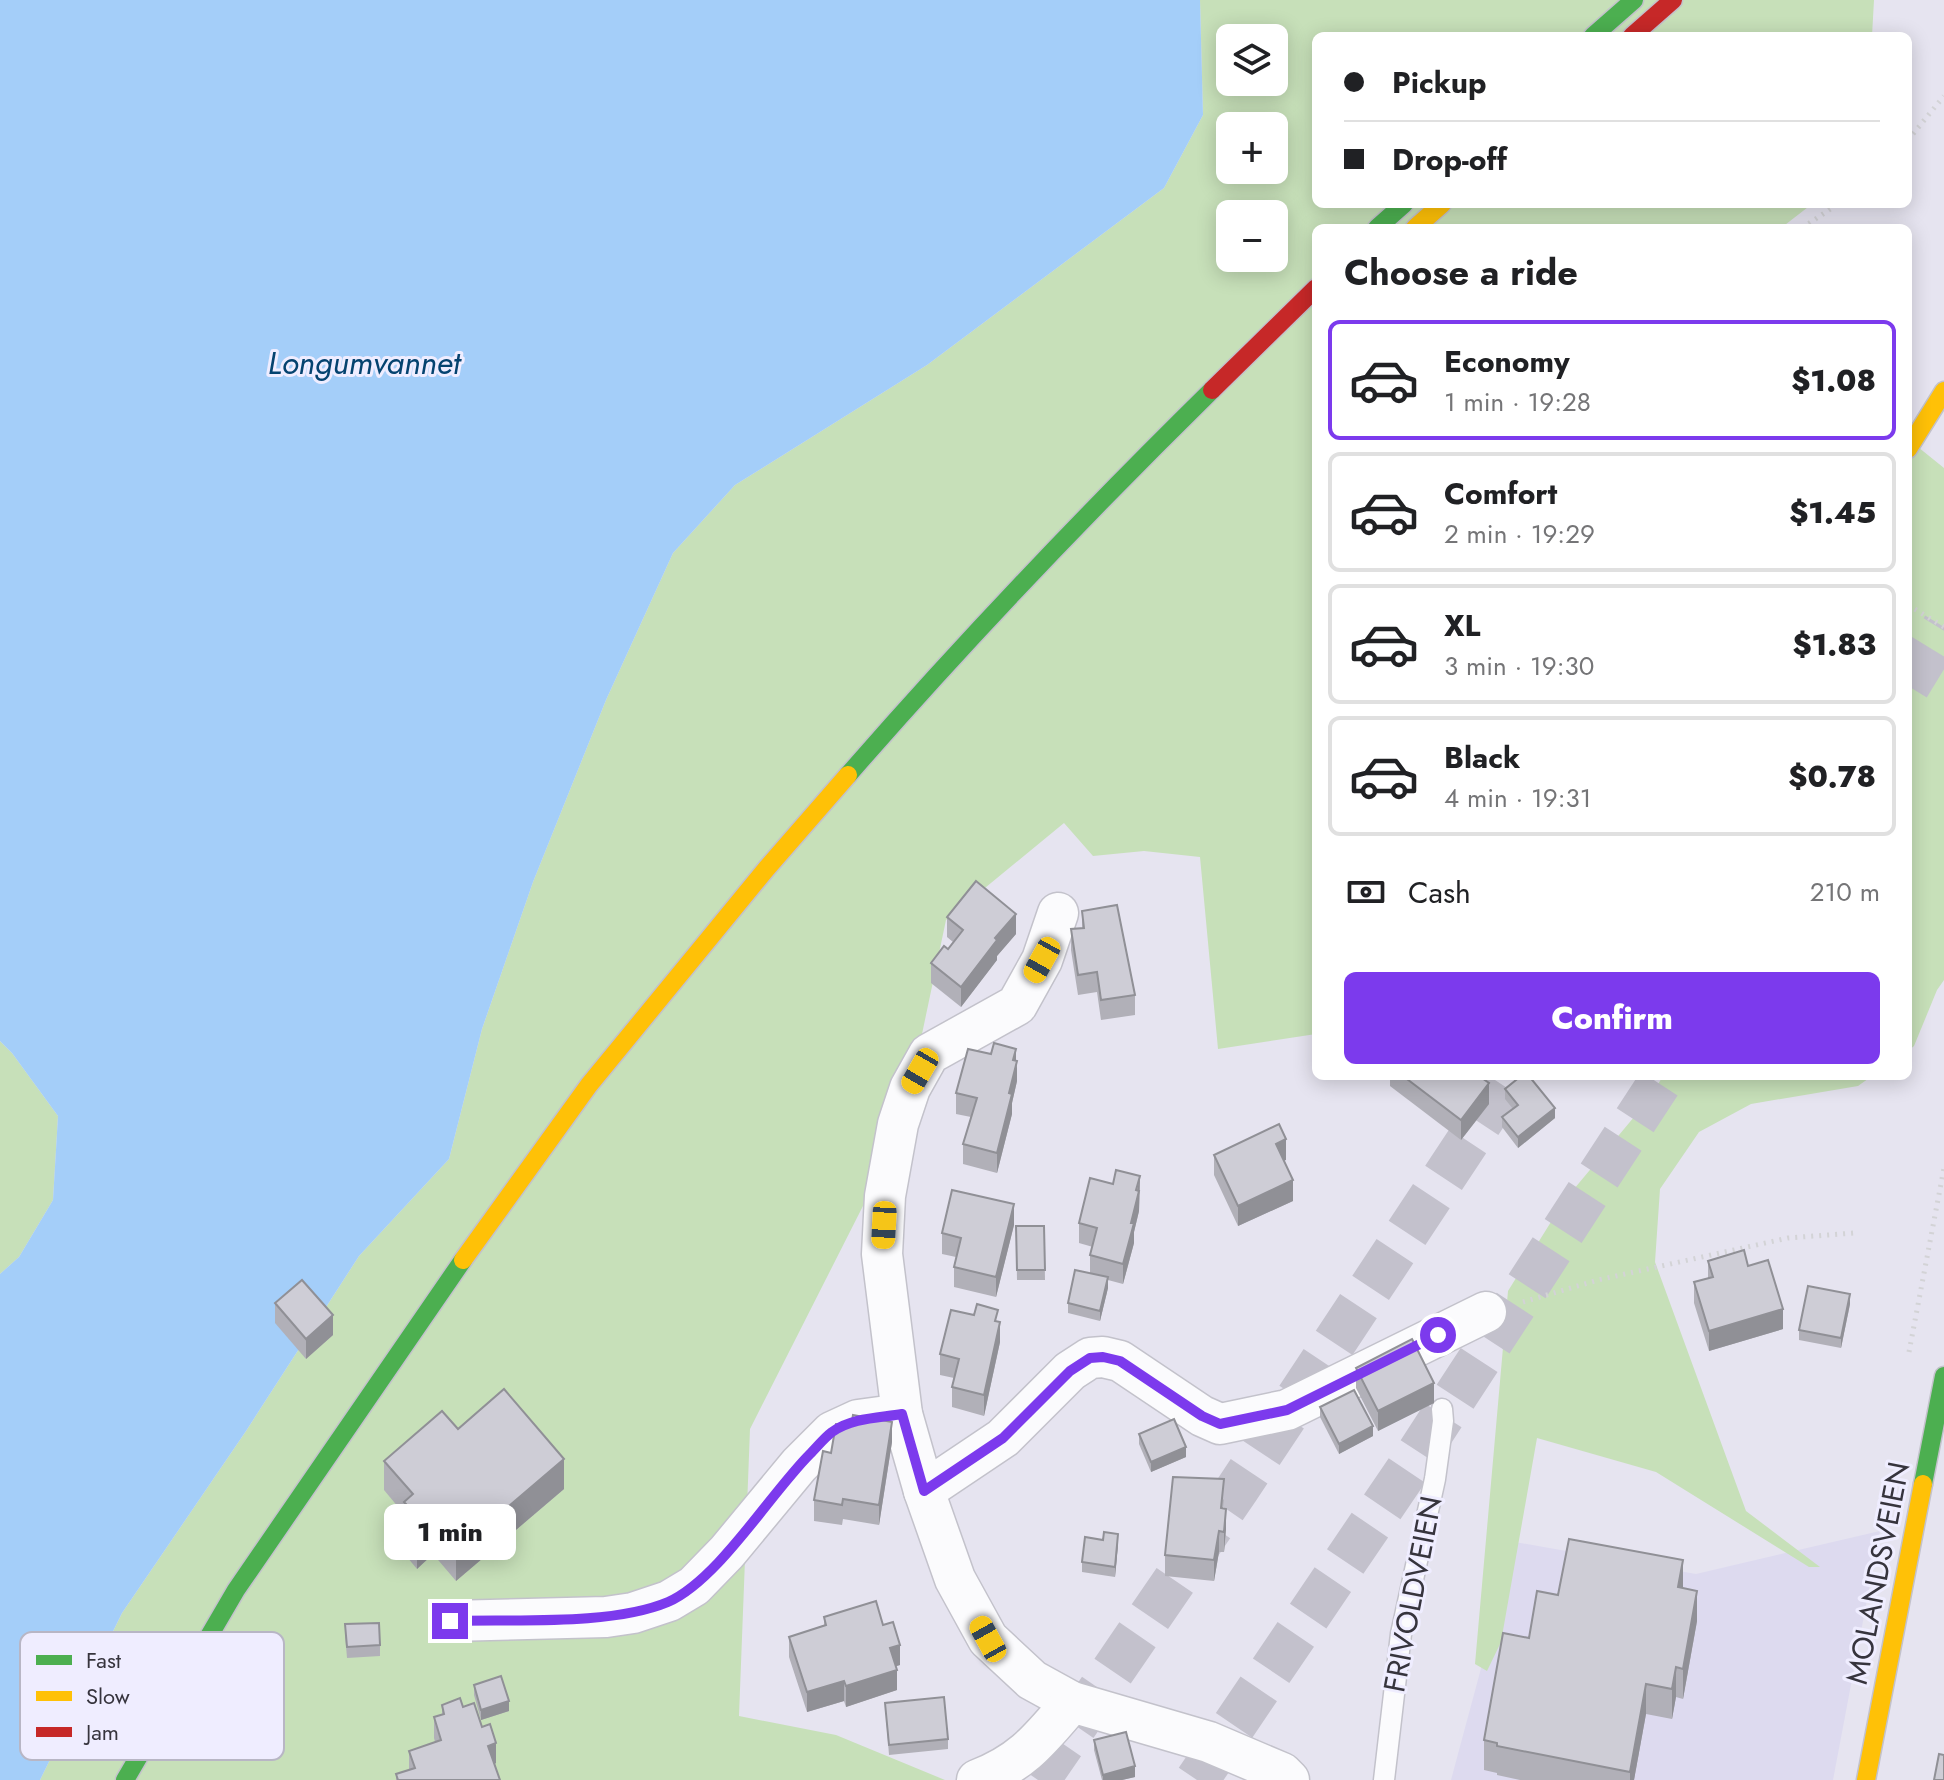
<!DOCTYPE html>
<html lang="en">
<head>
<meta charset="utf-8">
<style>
	:root { --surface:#fff; --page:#f6f6f6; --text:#202124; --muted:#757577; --line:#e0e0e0; --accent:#7c3aed }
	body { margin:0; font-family:Jost,sans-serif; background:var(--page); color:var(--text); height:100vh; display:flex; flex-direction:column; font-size:30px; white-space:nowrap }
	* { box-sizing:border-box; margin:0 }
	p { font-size:26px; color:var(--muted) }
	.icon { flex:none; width:44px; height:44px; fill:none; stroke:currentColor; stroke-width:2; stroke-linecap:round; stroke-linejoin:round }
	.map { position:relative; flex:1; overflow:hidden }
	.details { position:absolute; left:1312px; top:224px; width:600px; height:856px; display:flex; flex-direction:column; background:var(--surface); border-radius:12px; box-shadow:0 4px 20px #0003 }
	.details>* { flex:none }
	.top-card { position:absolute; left:1312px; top:32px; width:600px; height:176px; border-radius:12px; box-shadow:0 4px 20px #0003; display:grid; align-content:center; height:176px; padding:0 32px; background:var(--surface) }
	.controls { position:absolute; left:1216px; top:24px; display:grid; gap:16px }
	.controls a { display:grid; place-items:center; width:72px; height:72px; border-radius:12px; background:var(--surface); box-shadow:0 4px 20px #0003; font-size:40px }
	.end { position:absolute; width:36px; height:36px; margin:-18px; border:10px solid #7c3aed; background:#fff; box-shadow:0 0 0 4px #fff }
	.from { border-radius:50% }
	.bubble { position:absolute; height:56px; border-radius:12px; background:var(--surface); box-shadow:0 4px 20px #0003; font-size:26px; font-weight:800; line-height:56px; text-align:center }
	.car { position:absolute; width:24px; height:48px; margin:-24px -12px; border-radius:10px; box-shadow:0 0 6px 2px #0007; background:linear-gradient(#f5c518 24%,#345 0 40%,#f5c518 0 76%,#345 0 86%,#f5c518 0) }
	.top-card b { display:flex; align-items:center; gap:28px; height:76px; font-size:30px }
	.top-card b+b { border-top:2px solid var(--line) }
	.top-card i { width:20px; height:20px; background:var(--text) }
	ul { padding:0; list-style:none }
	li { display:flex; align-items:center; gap:24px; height:120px; margin:0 16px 12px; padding:0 16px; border:4px solid var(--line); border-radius:12px }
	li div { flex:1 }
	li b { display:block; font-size:30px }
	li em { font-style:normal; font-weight:800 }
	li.selected { border-color:var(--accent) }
	li>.icon { width:72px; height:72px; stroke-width:1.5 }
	h2 { padding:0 32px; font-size:36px; line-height:96px }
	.pay { display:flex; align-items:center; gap:20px; height:88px; padding:0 32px; font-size:30px }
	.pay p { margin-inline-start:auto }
	.button { display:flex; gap:16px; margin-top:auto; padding:16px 32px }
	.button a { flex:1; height:92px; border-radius:12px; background:var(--accent); color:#fff; font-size:32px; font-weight:800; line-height:92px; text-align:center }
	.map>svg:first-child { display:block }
</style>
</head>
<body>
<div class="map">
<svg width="1944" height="1780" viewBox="0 0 1944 1780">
	<rect width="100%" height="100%" fill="#e6e4f0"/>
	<!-- built -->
	<polygon fill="#dddaef" points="1880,1531 1833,1780 1451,1780 1515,1542 1696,1574"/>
	<!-- green -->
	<g fill="#c7e0b9" fill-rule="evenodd">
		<path d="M1200 0H1874L1872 36H1316V204H1812L1781 228H1316V1034L1218 1049 1200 857 1144 851 1093 856 1064 823 946 920 902 1129 750 1429 739 1716 836 1735 945 1780H40L122 1613 246 1431 359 1256 449 1159 482 1029 533 882 606 700 673 553 735 485 927 365 1164 188 1203 115ZM1230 38H1274V82H1230ZM1230 126H1274V170H1230ZM1230 214H1274V258H1230Z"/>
		<polygon points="1908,439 1944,468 1944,980 1937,990 1914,1046 1908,1051"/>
		<polygon points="0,1041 12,1053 58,1116 53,1200 19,1257 0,1274"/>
		<polygon points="1663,1076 1872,1076 1858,1086 1751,1104 1699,1132 1660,1189 1655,1262 1746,1511 1820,1567 1809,1567 1656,1472 1537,1438 1501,1642 1487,1671 1475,1664 1508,1291 1564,1201 1649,1099"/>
	</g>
	<!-- water -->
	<polygon fill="#a4cef9" points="0,0 1200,0 1203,115 1164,188 927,365 735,485 673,553 606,700 533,882 482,1029 449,1159 359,1256 246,1431 122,1613 40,1780 0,1780 0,1274 19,1257 53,1200 58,1116 12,1053 0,1041"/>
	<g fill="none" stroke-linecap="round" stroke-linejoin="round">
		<!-- highway-tunnel -->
		<g stroke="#c3c1cc" stroke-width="44" stroke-dasharray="44 22" stroke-linecap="butt">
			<polyline points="1908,686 1944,627"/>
			<polyline points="1038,1780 1238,1488 1511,1076"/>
			<polyline points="1197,1780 1412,1463 1664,1076"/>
		</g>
		<defs>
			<polyline id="lane" points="1384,1780 1401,1634 1435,1479 1443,1421 1442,1409"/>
			<g id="street">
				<polyline points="1058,913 1042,960 1017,1005 929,1054 910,1088 898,1124 885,1196 882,1254 902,1414 924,1491 955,1579 988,1639 1032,1680 1072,1702 1209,1742 1282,1773 1289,1780"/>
				<polyline points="924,1491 1003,1438 1070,1371 1090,1358 1103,1357 1120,1361 1202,1416 1220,1424 1287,1410 1486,1312"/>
				<polyline points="450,1621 606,1617 633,1613 669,1601 694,1586 727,1552 799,1465 832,1432 858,1420 902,1414"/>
				<path d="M977 1780C1024 1762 1041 1738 1072 1702"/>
			</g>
			<g id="fast">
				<polyline points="1593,36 1634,0"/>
				<polyline points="1377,228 1404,204"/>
				<path d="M848 775C964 642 1086 514 1212 390"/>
				<polyline points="1923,1484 1944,1376"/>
				<polyline points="125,1780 236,1590 463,1260"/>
			</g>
			<g id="slow">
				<polyline points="1415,228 1442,204"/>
				<polyline points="1908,449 1944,391"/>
				<polyline points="463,1260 589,1085 767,868 848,775"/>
				<polyline points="1866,1780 1923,1484"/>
			</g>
			<g id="jam">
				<polyline points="1632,36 1673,0"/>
				<polyline points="1212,390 1316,288"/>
			</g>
		</defs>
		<!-- lane casing -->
		<use href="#lane" stroke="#c3c2cb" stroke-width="23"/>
		<!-- street casing -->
		<use href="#street" stroke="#c3c2cb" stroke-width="43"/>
		<!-- fast casing -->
		<use href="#fast" stroke="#c3c2cb" stroke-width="21"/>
		<!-- slow casing -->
		<use href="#slow" stroke="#c3c2cb" stroke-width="21"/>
		<!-- jam casing -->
		<use href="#jam" stroke="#c3c2cb" stroke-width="21"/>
		<!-- path -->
		<g stroke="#d3d3d6" stroke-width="5" stroke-dasharray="2 6" stroke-linecap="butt">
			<polyline points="1908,140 1944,96"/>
			<polyline points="1802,228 1838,204"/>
			<polyline points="1908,605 1944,627"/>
			<polyline points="1523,1302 1598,1280 1788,1238 1854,1233"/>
			<polyline points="1909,1352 1944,1168"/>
		</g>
		<!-- lane -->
		<use href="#lane" stroke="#fbfbfd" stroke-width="20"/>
		<!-- street -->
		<use href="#street" stroke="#fbfbfd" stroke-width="40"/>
		<!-- fast -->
		<use href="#fast" stroke="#4caf50" stroke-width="18"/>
		<!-- slow -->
		<use href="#slow" stroke="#ffc107" stroke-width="18"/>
		<!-- jam -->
		<use href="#jam" stroke="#c62828" stroke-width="18"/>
	</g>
	<!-- wall -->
	<g fill="#b1b0b8">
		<polygon points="1082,911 1135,995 1135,1015 1101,1020 1097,992 1078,995 1071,950 1071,929 1082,928"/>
		<polygon points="947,917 1016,934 997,956 997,960 961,1007 931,983 931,963 948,949 953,942 947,937"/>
		<polygon points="1016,1061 1017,1081 1012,1103 1012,1114 997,1173 963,1164 963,1144 971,1117 956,1114 956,1093"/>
		<polygon points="1390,1076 1479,1076 1489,1104 1461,1140 1390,1086"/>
		<polygon points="1505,1089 1555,1118 1518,1148 1502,1127 1502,1117 1513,1109 1505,1099"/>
		<polygon points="1214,1155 1286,1160 1284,1160 1293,1201 1238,1226 1214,1175"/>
		<polygon points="1140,1176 1139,1211 1134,1232 1134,1243 1123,1284 1108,1280 1108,1288 1100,1321 1068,1313 1068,1303 1090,1273 1090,1255 1093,1247 1079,1243 1079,1223 1113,1184"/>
		<polygon points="1014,1225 996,1297 954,1287 954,1267 956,1257 942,1254 942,1233"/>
		<polygon points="1016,1226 1044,1226 1045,1280 1017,1280"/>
		<polygon points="1708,1261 1748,1266 1783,1329 1709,1351 1694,1303 1694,1282 1708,1278"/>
		<polygon points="275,1303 333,1335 306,1359 275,1323"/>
		<polygon points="1850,1304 1841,1348 1799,1340 1799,1330"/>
		<polygon points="998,1322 1000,1342 984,1416 952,1407 952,1387 954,1378 940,1375 940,1354"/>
		<polygon points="1356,1368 1434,1403 1378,1431 1356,1388"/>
		<polygon points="1320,1407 1373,1436 1339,1454 1320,1417"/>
		<polygon points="458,1429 564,1489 456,1581 433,1554 417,1569 407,1557 407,1535 404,1531 404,1514 384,1490 384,1461"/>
		<polygon points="1139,1434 1186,1457 1151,1472 1139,1444"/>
		<polygon points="892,1442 879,1525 843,1519 842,1525 814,1521 814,1500 831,1453"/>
		<polygon points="1224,1499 1223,1508 1226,1529 1224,1552 1219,1552 1214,1581 1165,1576 1165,1555"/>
		<polygon points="1118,1544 1115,1577 1082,1572 1082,1562"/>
		<polygon points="1683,1588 1697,1621 1683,1699 1676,1697 1672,1719 1646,1714 1634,1780 1520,1780 1497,1775 1497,1773 1484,1770 1484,1740 1558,1595"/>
		<polygon points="824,1617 883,1625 900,1665 896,1666 897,1690 846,1707 844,1701 807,1712 789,1657 789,1637 824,1625"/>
		<polygon points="345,1634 380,1645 380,1656 347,1658"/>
		<polygon points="474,1685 509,1711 481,1720 474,1695"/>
		<polygon points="885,1703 948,1739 948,1749 889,1755"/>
		<polygon points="442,1705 463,1707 482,1727 496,1763 495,1764 500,1780 396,1780 396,1774 409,1770 409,1751 435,1742 434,1738 434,1717 442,1715"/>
		<polygon points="1094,1740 1135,1777 1122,1780 1102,1780 1094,1750"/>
	</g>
	<!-- shaded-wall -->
	<g fill="#909096">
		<polygon points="1016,914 1016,934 997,956 997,960 961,1007 961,987 995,938"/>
		<polygon points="1016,1049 1016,1068 1017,1061 1017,1081 1012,1103 1012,1114 997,1173 997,1153 1009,1093 1013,1060"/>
		<polygon points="1489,1083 1489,1104 1461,1140 1461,1120"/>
		<polygon points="1555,1108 1555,1118 1518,1148 1518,1137"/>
		<polygon points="1286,1139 1286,1160 1276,1164 1276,1144"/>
		<polygon points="1140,1176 1139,1211 1134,1232 1134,1243 1123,1284 1123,1264"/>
		<polygon points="1293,1180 1293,1201 1238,1226 1238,1206"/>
		<polygon points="1014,1204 1014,1225 996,1297 996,1277"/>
		<polygon points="1108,1277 1108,1288 1100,1321 1100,1311"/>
		<polygon points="1850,1294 1850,1304 1841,1348 1841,1338"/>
		<polygon points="1783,1309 1783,1329 1709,1351 1709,1331"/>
		<polygon points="333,1315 333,1335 306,1359 306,1339"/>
		<polygon points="1000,1322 1000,1342 984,1416 984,1395"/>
		<polygon points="1434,1383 1434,1403 1378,1431 1378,1411"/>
		<polygon points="892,1422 892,1442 879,1525 879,1505"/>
		<polygon points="1373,1426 1373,1436 1339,1454 1339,1444"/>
		<polygon points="1186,1447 1186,1457 1151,1472 1151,1462"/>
		<polygon points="564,1459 564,1489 456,1581 456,1551"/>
		<polygon points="1226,1509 1226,1529 1224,1552 1224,1532"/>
		<polygon points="433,1524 433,1554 417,1569 417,1539"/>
		<polygon points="1219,1531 1219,1552 1214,1581 1214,1560"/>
		<polygon points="1118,1534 1118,1544 1115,1577 1115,1567"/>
		<polygon points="1683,1560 1683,1589 1678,1587"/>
		<polygon points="1697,1591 1697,1621 1683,1699 1683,1669"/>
		<polygon points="900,1645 900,1665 890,1668 890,1648"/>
		<polygon points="1676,1667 1676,1697 1672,1719 1672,1689"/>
		<polygon points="897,1670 897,1690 846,1707 846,1686"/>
		<polygon points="844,1681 844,1701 807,1712 807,1692"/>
		<polygon points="1646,1684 1646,1714 1634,1780 1630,1780 1630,1772"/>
		<polygon points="509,1701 509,1711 481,1720 481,1710"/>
		<polygon points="496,1743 496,1763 488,1766 488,1746"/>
		<polygon points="1135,1766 1135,1777 1122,1780 1103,1780 1103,1775"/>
	</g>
	<!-- building -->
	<g fill="#cecdd6" stroke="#909096" stroke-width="2">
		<polygon points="976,881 1016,914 995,938 997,940 961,987 931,963 944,946 948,949 963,930 947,917"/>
		<polygon points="1117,905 1135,995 1101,1000 1097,972 1078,975 1071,929 1084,928 1082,911"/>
		<polygon points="994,1043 1016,1049 1013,1060 1017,1061 1009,1093 1012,1094 997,1153 963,1144 977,1098 956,1093 968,1049 991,1054"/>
		<polygon points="1403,1076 1479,1076 1489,1083 1461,1120"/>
		<polygon points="1521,1076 1529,1076 1555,1108 1518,1137 1502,1117 1518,1105 1505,1089"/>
		<polygon points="1279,1124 1286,1139 1276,1144 1293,1180 1238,1206 1214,1155"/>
		<polygon points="1116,1170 1140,1176 1136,1190 1139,1191 1131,1223 1134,1223 1123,1264 1090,1255 1097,1228 1079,1223 1090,1178 1113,1184"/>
		<polygon points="952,1190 1014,1204 996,1277 954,1267 961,1238 942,1233"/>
		<polygon points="1016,1226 1044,1226 1045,1270 1017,1270"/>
		<polygon points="1744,1250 1748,1266 1768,1260 1783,1309 1709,1331 1694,1282 1713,1277 1708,1261"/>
		<polygon points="1075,1270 1108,1277 1100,1311 1068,1303"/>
		<polygon points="302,1280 333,1315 306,1339 275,1303"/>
		<polygon points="1808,1286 1850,1294 1841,1338 1799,1330"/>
		<polygon points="977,1304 998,1310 995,1321 1000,1322 984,1395 952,1387 959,1359 940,1354 951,1310 974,1315"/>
		<polygon points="1412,1339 1434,1383 1378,1411 1356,1368"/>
		<polygon points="504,1389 564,1459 456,1551 433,1524 417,1539 407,1527 418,1517 404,1502 413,1494 384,1461 442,1411 458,1429"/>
		<polygon points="1354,1390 1373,1426 1339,1444 1320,1407"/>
		<polygon points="853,1415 892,1422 879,1505 843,1499 842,1505 814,1500 823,1451 831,1453 836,1424 851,1426"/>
		<polygon points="1174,1419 1186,1447 1151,1462 1139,1434"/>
		<polygon points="1173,1477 1224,1479 1221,1508 1226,1509 1224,1532 1219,1531 1214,1560 1165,1555"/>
		<polygon points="1104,1532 1118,1534 1115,1567 1082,1562 1085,1537 1103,1540"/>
		<polygon points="1569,1539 1683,1560 1678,1587 1697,1591 1683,1669 1676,1667 1672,1689 1646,1684 1630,1772 1497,1746 1497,1743 1484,1740 1503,1633 1529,1638 1537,1591 1558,1595"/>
		<polygon points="876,1601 883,1625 893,1622 900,1645 890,1648 897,1670 846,1686 844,1681 807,1692 789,1637 826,1625 824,1617"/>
		<polygon points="379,1623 380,1645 347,1647 345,1624"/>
		<polygon points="501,1676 509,1701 481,1710 474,1685"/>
		<polygon points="944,1697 948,1739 889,1745 885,1703"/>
		<polygon points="460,1698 463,1707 474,1703 482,1727 490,1724 496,1743 488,1746 500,1780 398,1780 396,1774 415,1768 409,1751 441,1740 434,1717 444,1714 442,1705"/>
		<polygon points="1126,1732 1135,1766 1103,1775 1094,1740"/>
		<polygon points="1939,1754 1944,1755 1944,1780 1934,1780"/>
	</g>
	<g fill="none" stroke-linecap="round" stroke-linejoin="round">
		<!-- route -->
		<path stroke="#7c3aed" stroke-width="10" d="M450 1621C513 1619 611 1626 668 1602 718 1580 770 1494 810 1454 817 1447 824 1438 832 1432 852 1418 878 1418 902 1414L924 1491 1003 1438 1070 1371 1090 1358 1103 1357 1120 1361 1202 1416 1220 1424 1287 1410 1438 1335"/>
	</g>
	<g text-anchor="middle" stroke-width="6" stroke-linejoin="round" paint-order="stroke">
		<!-- street labels -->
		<g font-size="30" fill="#36343d" stroke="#efedff">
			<text transform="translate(1878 1573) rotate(-79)" y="10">MOLANDSVEIEN</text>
			<text transform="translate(1413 1594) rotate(-79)" y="10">FRIVOLDVEIEN</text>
		</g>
		<!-- water labels -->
		<g font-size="32" font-style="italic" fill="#054370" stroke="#efedff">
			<text x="364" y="374">Longumvannet</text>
		</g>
	</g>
	<!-- legend -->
	<rect x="20" y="1632" width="264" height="128" rx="12" fill="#efedff" stroke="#b8b6c5" stroke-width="2"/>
	<rect x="36" y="1655" width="36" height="10" fill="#4caf50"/>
	<rect x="36" y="1691" width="36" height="10" fill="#ffc107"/>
	<rect x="36" y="1727" width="36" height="10" fill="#c62828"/>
	<g font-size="22" fill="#36343d">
		<text x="86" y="1668">Fast</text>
		<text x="86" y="1704">Slow</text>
		<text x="86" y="1740">Jam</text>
	</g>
</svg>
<div class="controls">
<a><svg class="icon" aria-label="layers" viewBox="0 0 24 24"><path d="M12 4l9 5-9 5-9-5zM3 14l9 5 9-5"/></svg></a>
<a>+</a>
<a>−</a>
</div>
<i class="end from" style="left:1438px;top:1335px"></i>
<i class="end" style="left:450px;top:1621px"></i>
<div class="bubble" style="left:384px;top:1504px;width:132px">1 min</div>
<i class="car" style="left:1042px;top:960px;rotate:209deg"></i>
<i class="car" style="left:920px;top:1071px;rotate:210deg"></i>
<i class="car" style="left:884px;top:1225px;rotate:183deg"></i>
<i class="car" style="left:988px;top:1639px;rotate:331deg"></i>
<div class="top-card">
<b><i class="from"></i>Pickup</b>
<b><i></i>Drop-off</b>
</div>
<section class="details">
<h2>Choose a ride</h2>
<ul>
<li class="selected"><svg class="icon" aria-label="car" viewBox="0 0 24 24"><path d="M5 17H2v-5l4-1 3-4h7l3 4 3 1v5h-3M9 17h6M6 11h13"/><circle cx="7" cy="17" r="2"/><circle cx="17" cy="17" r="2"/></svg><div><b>Economy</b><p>1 min · 19:28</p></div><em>$1.08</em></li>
<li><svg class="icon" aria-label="car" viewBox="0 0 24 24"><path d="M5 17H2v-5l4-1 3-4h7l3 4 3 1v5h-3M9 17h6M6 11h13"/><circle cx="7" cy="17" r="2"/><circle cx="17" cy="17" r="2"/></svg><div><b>Comfort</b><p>2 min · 19:29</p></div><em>$1.45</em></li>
<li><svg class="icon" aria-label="car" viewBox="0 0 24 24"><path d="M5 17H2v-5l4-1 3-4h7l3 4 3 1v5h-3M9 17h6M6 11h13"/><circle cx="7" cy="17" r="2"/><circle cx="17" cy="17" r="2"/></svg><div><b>XL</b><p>3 min · 19:30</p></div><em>$1.83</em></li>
<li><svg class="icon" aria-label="car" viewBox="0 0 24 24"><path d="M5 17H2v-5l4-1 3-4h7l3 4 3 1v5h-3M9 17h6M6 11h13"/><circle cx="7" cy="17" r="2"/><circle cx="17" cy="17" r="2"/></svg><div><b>Black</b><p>4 min · 19:31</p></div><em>$0.78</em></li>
</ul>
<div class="pay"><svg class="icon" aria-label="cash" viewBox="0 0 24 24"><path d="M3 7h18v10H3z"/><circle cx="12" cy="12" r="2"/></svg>Cash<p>210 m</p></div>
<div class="button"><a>Confirm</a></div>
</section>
</div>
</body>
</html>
